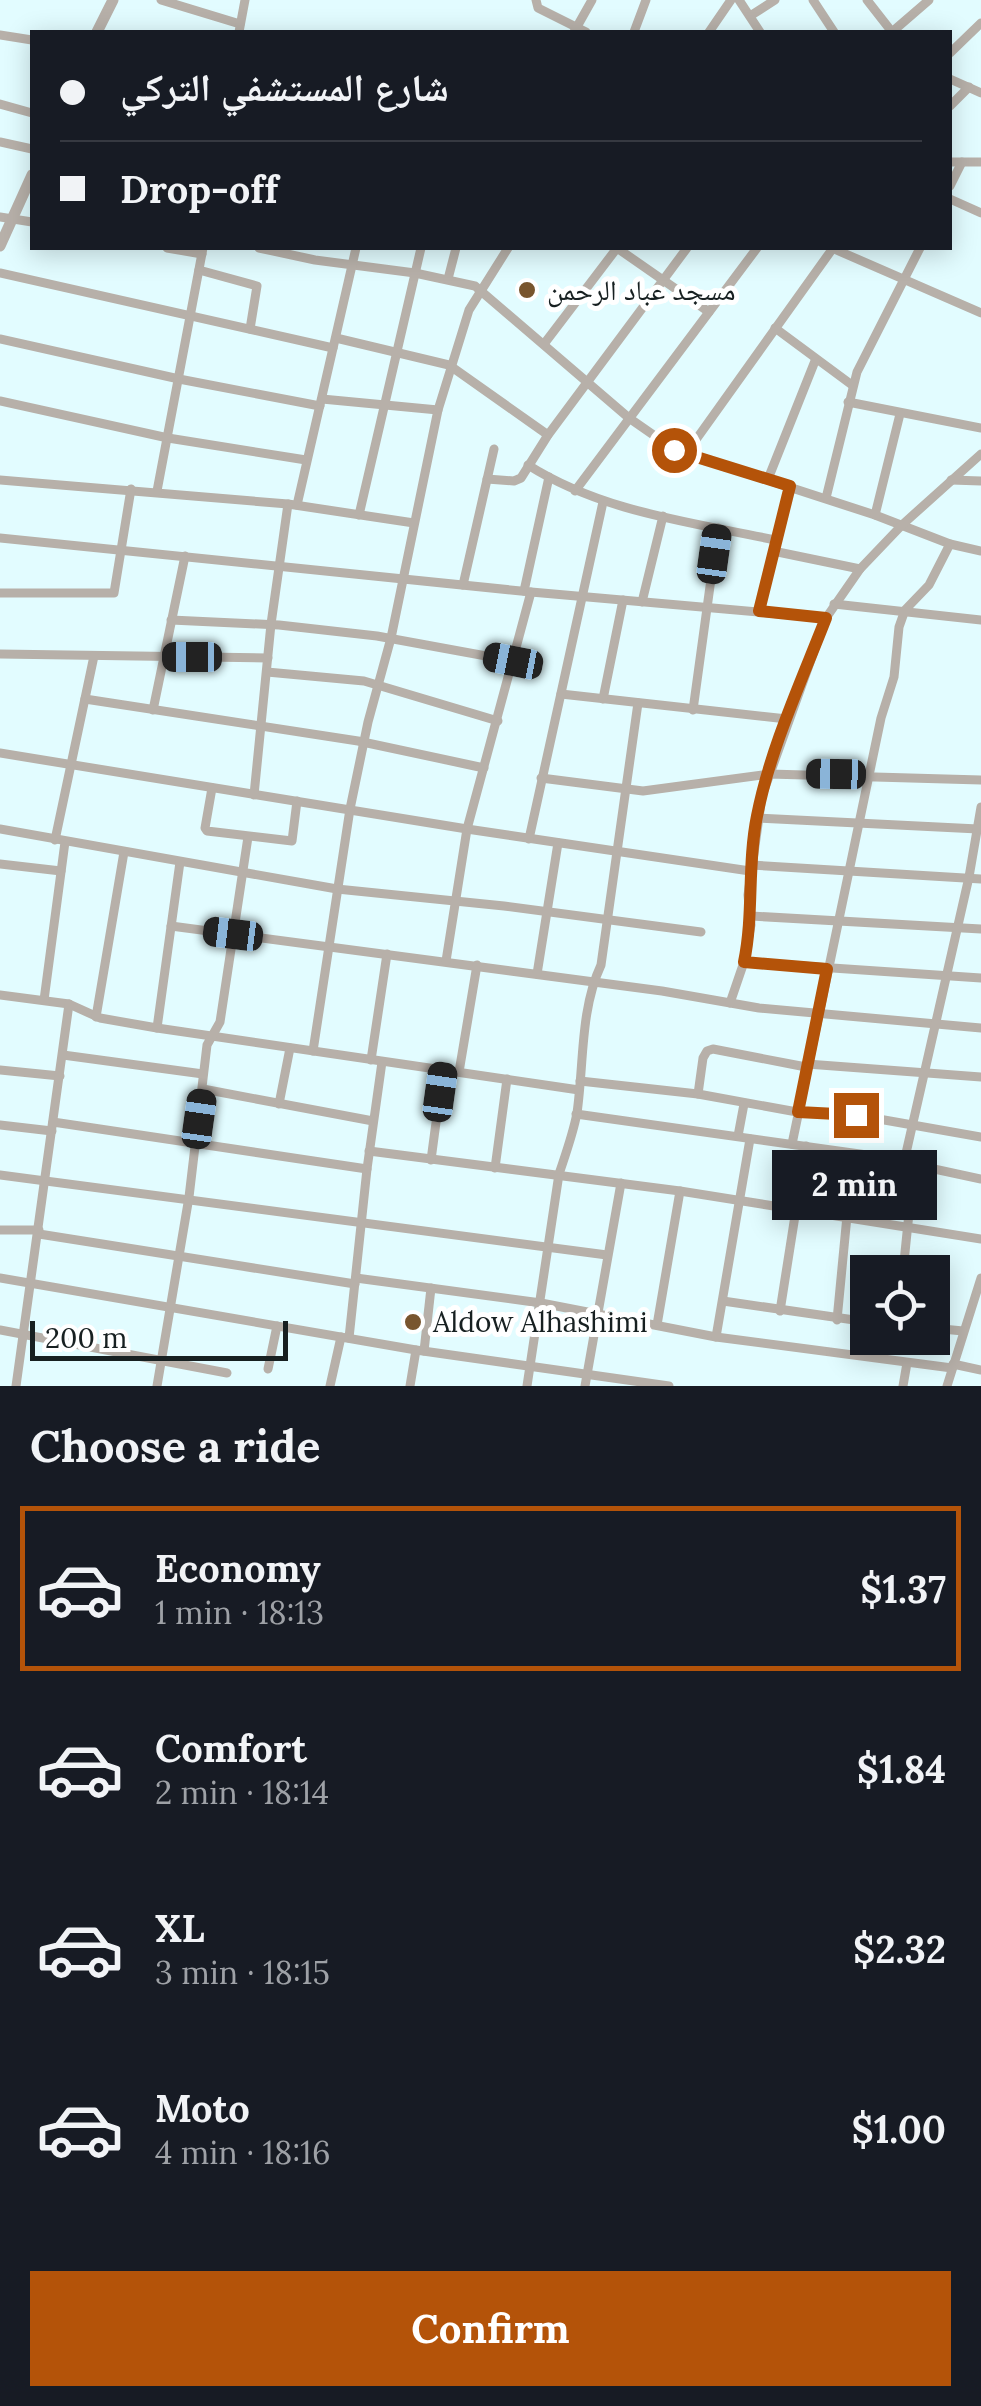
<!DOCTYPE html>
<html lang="en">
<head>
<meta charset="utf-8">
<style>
	:root { --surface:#171b24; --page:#20242c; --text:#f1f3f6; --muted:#9ea1a6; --line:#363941; --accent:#b45309 }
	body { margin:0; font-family:Lora,"Noto Naskh Arabic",serif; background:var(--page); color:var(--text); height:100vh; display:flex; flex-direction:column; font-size:38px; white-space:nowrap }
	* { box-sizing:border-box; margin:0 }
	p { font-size:32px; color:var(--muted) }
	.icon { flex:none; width:55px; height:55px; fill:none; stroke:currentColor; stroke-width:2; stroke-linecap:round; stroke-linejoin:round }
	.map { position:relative; height:1386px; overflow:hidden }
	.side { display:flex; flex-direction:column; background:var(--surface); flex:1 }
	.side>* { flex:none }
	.guide { position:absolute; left:30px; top:30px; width:922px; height:220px; border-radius:0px; box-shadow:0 5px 25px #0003; display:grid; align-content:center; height:220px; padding:0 30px; background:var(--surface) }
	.buttons { position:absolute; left:850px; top:1255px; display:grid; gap:20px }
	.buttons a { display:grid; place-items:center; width:100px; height:100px; border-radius:0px; background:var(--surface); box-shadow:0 5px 25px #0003; font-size:50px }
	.scale { position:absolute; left:30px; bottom:25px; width:258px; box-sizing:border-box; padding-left:10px; border:5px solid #172021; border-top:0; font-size:28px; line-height:35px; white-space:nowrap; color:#172021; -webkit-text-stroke:8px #fff; paint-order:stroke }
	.end { position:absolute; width:45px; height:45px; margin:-22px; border:12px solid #b45309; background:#fff; box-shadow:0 0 0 5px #fff }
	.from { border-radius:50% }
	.bubble { position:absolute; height:70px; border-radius:0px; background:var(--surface); box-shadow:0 5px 25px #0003; font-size:32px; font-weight:700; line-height:70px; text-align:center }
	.car { position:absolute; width:30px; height:60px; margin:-30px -15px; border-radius:12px; box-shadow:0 0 8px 2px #0007; background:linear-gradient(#222 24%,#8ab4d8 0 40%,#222 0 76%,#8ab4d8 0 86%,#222 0) }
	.guide b { display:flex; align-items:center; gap:35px; height:95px; font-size:38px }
	.guide b+b { border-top:2px solid var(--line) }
	.guide i { width:25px; height:25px; background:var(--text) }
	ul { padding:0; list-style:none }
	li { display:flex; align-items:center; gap:30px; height:165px; margin:0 20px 15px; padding:0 10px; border:5px solid transparent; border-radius:0px }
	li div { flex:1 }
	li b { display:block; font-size:38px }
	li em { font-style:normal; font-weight:700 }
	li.on { border-color:var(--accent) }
	li>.icon { width:90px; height:90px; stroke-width:1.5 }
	h2 { padding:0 30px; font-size:45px; line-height:120px }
	.primary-button { display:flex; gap:20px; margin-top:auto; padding:20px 30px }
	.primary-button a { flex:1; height:115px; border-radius:0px; background:var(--accent); color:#fff; font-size:40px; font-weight:700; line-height:115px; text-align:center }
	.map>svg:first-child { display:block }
</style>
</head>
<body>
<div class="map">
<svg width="981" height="1386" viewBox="0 0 981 1386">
	<rect width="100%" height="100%" fill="#e2fcff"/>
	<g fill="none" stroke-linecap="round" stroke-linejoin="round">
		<!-- minor -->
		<g stroke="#b7b0a9" stroke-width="9">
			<polyline points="161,0 240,24"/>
			<polyline points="536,0 538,8 586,32"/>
			<polyline points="739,0 760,32"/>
			<polyline points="813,0 834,32"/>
			<polyline points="867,0 892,32 929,0"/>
			<polyline points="750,16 775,0"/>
			<polyline points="239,32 245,0"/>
			<polyline points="574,32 592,0"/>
			<polyline points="634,32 646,0"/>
			<polyline points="709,32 731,0"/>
			<polyline points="0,35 32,40"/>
			<polyline points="950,53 981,23"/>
			<polyline points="950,79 981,93"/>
			<polyline points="0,104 32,113"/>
			<polyline points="950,106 969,87"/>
			<polyline points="0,142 32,149"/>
			<polyline points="950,162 981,162"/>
			<polyline points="950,186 962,162"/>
			<polyline points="950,199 981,213"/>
			<polyline points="0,217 32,222"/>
			<polyline points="167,248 202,254"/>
			<polyline points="259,248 315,260 415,273 475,286 629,418 675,450 875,515 950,544 981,551"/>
			<polyline points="617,248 709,312"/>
			<polyline points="832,248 981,313"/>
			<polyline points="199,270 257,286 250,329"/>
			<polyline points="0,273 333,348"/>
			<polyline points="448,279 456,248"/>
			<polyline points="775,328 852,385"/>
			<polyline points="336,338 449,365 548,435"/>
			<polyline points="0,339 179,379 320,406"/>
			<polyline points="544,344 617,248"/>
			<polyline points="322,399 438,410"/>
			<polyline points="0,401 168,438 306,460"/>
			<polyline points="848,402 981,428"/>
			<polyline points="685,455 833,248"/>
			<path d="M528 465C602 512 691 522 775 540"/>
			<polyline points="487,479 514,481 521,478 548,435 687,248"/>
			<polyline points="768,479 815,361"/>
			<polyline points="0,480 288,504 414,523"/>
			<polyline points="951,480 981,481"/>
			<polyline points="157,491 203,248"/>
			<polyline points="575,491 757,248"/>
			<polyline points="826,498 857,372 920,248"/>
			<polyline points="297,505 356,248"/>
			<polyline points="359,515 421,248"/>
			<polyline points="875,515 900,414"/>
			<polyline points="0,538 531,592 826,618"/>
			<polyline points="773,551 860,569"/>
			<polyline points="463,585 494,449"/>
			<polyline points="524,591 549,477"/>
			<polyline points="0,593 114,593 131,489"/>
			<polyline points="642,602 663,516"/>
			<polyline points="834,604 981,620"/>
			<polyline points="759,611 790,486"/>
			<polyline points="171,620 279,625 377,636 513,661"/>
			<polyline points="0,654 268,658"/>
			<polyline points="267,672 364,681 498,721"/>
			<polyline points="561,694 787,719"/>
			<polyline points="85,699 358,741 484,768"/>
			<polyline points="603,699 623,600"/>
			<polyline points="153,710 185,556"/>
			<polyline points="693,710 718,528"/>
			<polyline points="0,753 467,829 750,871"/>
			<polyline points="541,778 643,791 769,774 981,780"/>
			<polyline points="212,788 205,828 207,831 292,841 297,801"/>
			<polyline points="254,795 271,624 288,504"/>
			<polyline points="756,818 978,829"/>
			<polyline points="0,829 337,889 504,906 701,932"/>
			<polyline points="529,839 603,502"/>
			<polyline points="55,840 94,656"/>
			<polyline points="0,864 61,871"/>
			<polyline points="751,865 981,879"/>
			<polyline points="751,916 981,929"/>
			<polyline points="171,926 662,991 759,1008 981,1028"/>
			<polyline points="446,961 467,829 531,592"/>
			<polyline points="744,962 981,978"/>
			<polyline points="537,974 558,843"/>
			<polyline points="0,995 69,1004 100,1018 157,1028 579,1090"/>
			<polyline points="44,1000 65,842"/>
			<polyline points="730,1003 744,962 751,925 748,895 762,796 826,618 860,569 902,525 981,454"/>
			<polyline points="96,1017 124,852"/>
			<polyline points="157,1028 180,862"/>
			<polyline points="313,1051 350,809 368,722 391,638 438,410 469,310 508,248"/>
			<polyline points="63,1055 203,1074"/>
			<polyline points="371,1060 387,954"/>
			<polyline points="807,1064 981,1077"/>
			<polyline points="0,1070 60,1076"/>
			<polyline points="459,1072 477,965"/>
			<polyline points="580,1081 698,1094 797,1112 856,1115 981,1137"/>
			<polyline points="203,1089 373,1121"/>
			<polyline points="698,1094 703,1058 707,1051 713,1049 806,1067"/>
			<polyline points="279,1104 290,1048"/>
			<polyline points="576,1114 874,1156 981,1179"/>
			<polyline points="53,1122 367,1169"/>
			<polyline points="0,1125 52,1131"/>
			<polyline points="738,1136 744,1104"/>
			<polyline points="792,1144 881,718 894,677 899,627 905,610 929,585 950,544"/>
			<polyline points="369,1151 680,1191 981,1239"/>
			<polyline points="431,1160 443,1070"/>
			<polyline points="904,1162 969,877 981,807"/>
			<polyline points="495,1168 507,1079"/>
			<polyline points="0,1175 607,1255"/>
			<polyline points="0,1230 39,1230"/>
			<polyline points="39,1234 355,1284"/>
			<polyline points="903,1272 914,1164"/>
			<polyline points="0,1278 416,1350 669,1386"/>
			<polyline points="356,1278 541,1303 716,1337 952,1368"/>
			<polyline points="723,1301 868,1322"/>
			<polyline points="780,1311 806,1146"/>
			<polyline points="837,1320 847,1216"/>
			<polyline points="657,1325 680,1191"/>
			<polyline points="932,1328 963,1331"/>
			<polyline points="0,1330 227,1373"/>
			<polyline points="716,1337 750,1139"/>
			<polyline points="349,1338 367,1169 382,1062"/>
			<polyline points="424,1351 431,1288"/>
			<polyline points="953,1364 981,1370"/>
			<polyline points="268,1369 277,1326"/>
			<polyline points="16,1386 69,1004"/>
			<polyline points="157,1386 189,1197 207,1045 220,1022 248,837"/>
			<polyline points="330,1386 341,1337"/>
			<polyline points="410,1386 416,1350"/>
			<path d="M527 1386 559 1174C566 1153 573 1134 577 1113 584 1064 580 1010 601 965L638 703"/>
			<polyline points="585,1386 621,1183"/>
			<polyline points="903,1386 907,1363"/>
			<polyline points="947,1386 981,1278"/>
		</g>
		<!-- tertiary -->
		<g stroke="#b7b0a9" stroke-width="11">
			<polyline points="97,32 113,0"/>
			<polyline points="0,246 32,175"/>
		</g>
	</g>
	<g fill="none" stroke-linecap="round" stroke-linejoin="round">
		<!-- route -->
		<path stroke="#b45309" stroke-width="12" d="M674 450 790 486 759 611 826 618C801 682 770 749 757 816 747 865 754 914 744 962L827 969 798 1112 856 1115"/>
	</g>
	<!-- markers -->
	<g fill="#78552e" stroke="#fff" stroke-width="4">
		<circle cx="527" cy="290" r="10"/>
		<circle cx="413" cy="1322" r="10"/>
	</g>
	<g text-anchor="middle" stroke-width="10" stroke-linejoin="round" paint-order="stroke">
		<!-- poi labels -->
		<g font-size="28" fill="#172021" stroke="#fff" text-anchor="start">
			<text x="547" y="300">مسجد عباد الرحمن</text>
			<text x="433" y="1332">Aldow Alhashimi</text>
		</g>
	</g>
</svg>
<div class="buttons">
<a><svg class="icon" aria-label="locate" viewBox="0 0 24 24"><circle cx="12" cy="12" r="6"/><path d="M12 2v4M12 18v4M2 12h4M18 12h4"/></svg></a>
</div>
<div class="scale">200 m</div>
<i class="end from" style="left:674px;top:450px"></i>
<i class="end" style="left:856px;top:1115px"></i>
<div class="bubble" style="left:772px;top:1150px;width:165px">2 min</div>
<i class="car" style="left:714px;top:554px;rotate:8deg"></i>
<i class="car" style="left:192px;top:657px;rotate:270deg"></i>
<i class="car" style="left:513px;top:661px;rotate:281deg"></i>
<i class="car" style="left:836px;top:774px;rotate:271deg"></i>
<i class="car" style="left:233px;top:934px;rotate:277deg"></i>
<i class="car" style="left:440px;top:1092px;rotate:8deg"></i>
<i class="car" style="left:199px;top:1119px;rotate:8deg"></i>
<div class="guide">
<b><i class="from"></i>شارع المستشفي التركي</b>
<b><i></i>Drop-off</b>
</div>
</div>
<section class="side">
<h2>Choose a ride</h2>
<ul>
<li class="on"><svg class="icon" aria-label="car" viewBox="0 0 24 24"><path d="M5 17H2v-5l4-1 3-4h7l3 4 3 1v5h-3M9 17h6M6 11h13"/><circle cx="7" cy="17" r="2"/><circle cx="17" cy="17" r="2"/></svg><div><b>Economy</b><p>1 min · 18:13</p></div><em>$1.37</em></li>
<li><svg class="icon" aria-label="car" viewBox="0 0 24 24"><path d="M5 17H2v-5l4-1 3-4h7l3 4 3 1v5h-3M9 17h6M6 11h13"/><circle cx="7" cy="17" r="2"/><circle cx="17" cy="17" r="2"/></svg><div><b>Comfort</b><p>2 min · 18:14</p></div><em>$1.84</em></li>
<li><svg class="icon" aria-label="car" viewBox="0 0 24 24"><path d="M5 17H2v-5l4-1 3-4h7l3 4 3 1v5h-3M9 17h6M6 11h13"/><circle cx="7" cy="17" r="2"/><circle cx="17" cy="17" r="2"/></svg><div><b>XL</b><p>3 min · 18:15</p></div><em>$2.32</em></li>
<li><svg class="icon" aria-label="car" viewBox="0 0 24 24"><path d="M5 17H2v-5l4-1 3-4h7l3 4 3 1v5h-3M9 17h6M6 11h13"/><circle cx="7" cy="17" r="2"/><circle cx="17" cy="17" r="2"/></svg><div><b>Moto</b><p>4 min · 18:16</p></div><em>$1.00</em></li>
</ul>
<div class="primary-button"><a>Confirm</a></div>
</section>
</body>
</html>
